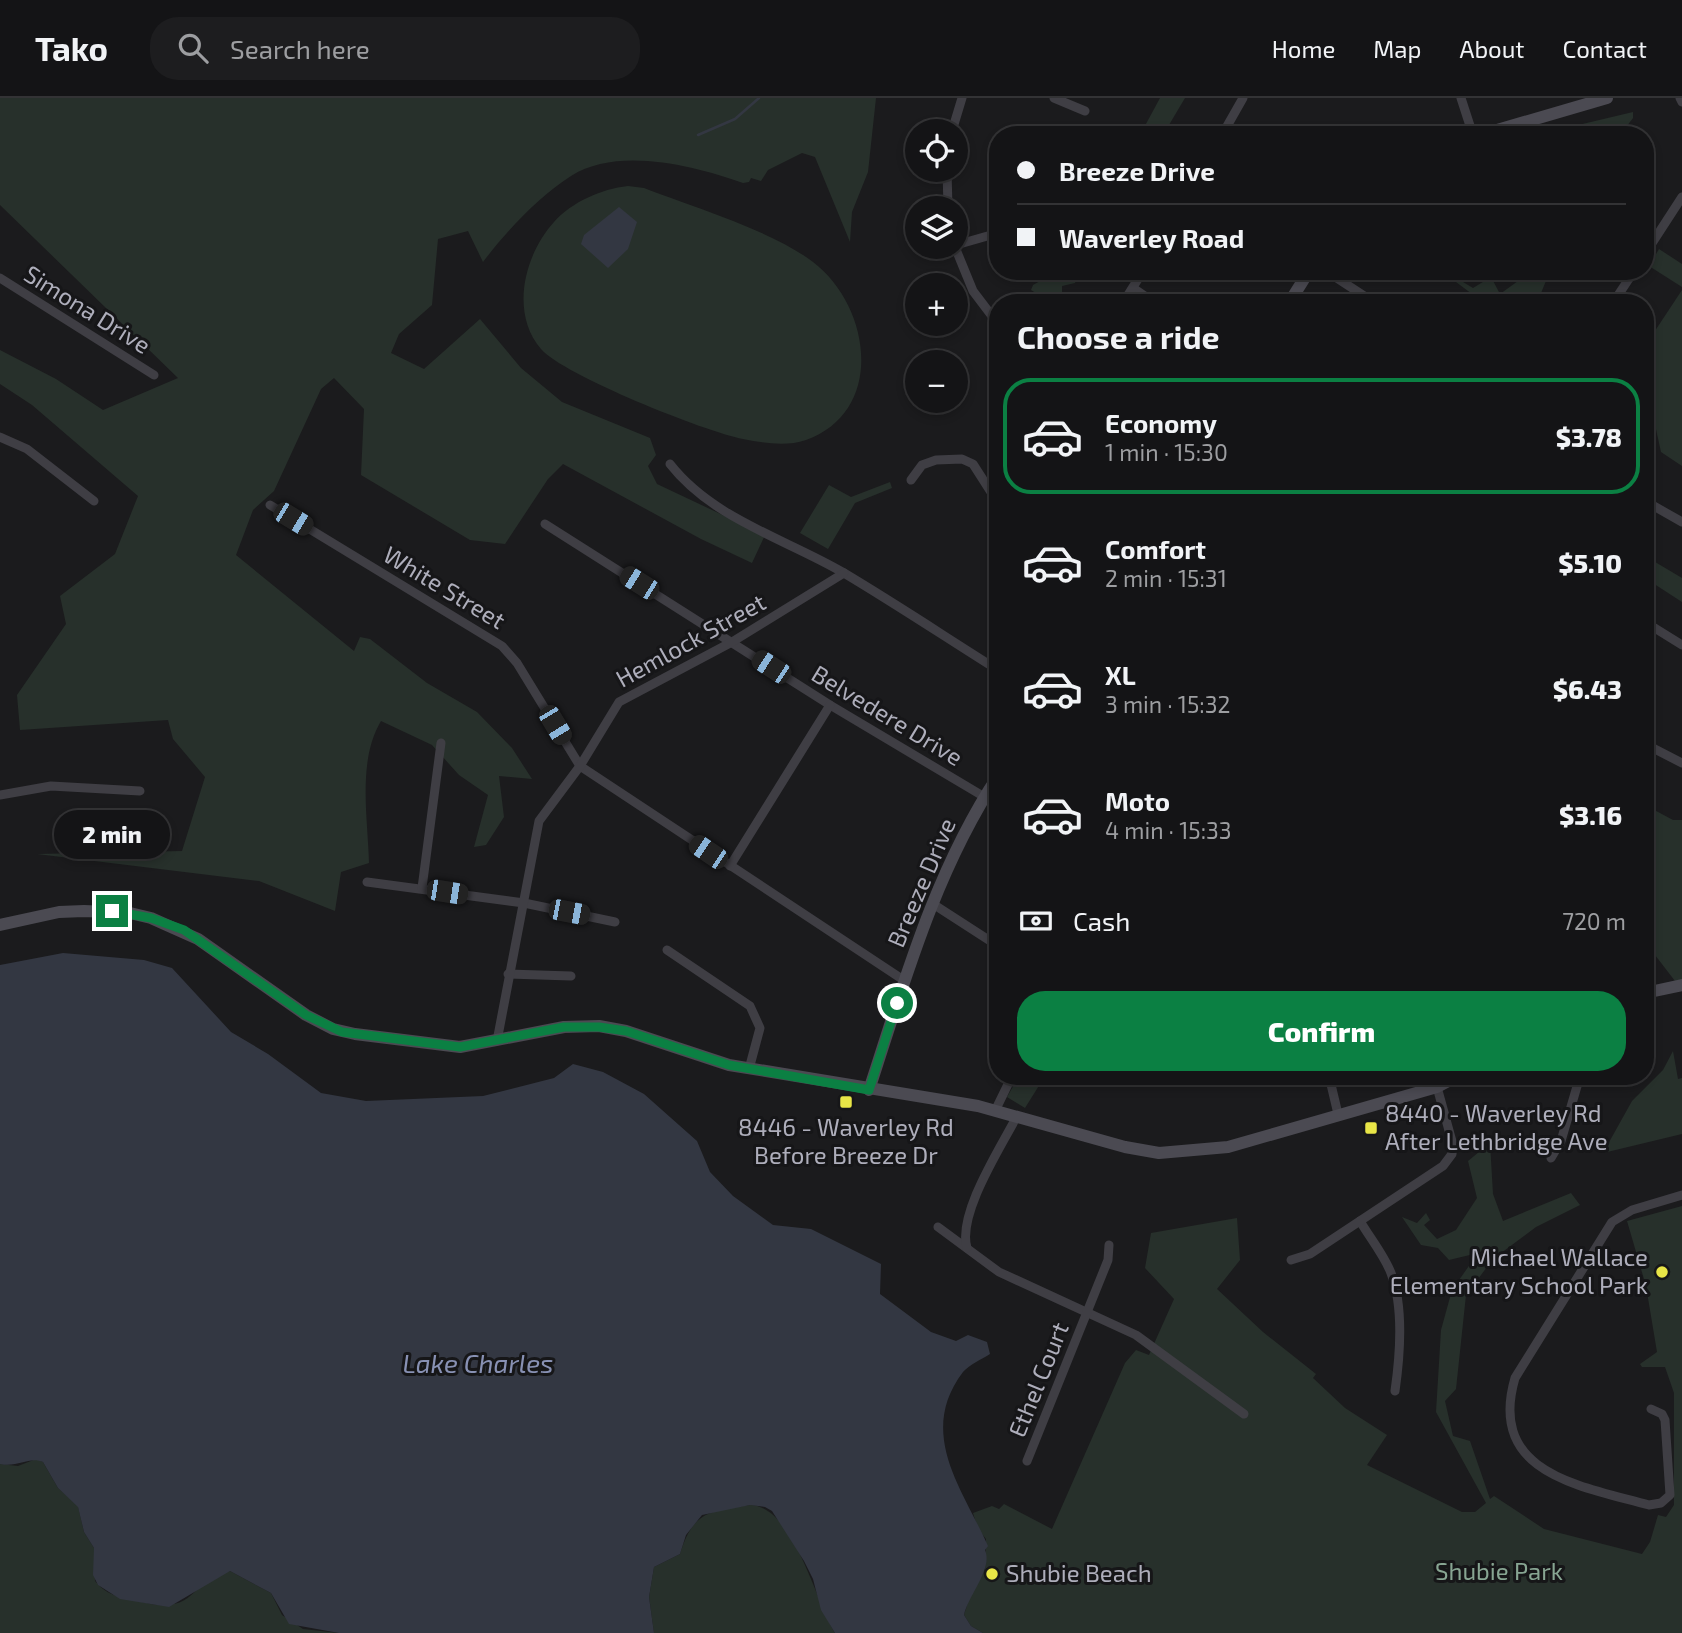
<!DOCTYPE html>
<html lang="en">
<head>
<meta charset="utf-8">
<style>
	:root { --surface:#141416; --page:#1d1d1f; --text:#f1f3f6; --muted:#9d9ea1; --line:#333335; --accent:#0b8043 }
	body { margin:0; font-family:"Exo 2",sans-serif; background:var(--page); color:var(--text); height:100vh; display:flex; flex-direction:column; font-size:26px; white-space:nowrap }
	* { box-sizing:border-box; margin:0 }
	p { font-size:23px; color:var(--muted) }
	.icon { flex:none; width:38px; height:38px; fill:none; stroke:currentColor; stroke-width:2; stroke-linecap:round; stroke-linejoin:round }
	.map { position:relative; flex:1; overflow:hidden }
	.sheet { position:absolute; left:989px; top:196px; width:665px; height:791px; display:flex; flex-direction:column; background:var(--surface); border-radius:28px; box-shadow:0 4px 10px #0003,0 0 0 2px var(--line) }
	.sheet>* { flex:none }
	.top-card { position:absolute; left:989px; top:28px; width:665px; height:154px; border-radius:28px; box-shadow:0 4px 10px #0003,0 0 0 2px var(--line); display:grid; align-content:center; height:154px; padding:0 28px; background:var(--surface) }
	.tools { position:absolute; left:905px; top:21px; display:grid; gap:14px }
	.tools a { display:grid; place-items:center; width:63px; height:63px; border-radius:50%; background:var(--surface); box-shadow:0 4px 10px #0003,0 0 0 2px var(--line); font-size:35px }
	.end { position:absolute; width:32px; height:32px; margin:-16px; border:9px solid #0b8043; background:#fff; box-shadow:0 0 0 4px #fff }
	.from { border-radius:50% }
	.bubble { position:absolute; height:49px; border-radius:24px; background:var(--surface); box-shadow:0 4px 10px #0003,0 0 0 2px var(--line); font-size:23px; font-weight:800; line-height:49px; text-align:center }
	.car { position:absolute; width:21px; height:42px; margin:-21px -10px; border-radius:9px; box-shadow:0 0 5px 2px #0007; background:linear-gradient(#222 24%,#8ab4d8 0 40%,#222 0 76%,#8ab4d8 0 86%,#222 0) }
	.top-card b { display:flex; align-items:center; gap:24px; height:66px; font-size:26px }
	.top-card b+b { border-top:2px solid var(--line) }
	.top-card i { width:18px; height:18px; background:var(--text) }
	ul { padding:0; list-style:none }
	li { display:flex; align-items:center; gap:21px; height:116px; margin:0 14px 10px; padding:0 14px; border:4px solid transparent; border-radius:28px }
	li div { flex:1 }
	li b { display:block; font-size:26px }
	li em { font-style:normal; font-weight:800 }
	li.on { border-color:var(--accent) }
	li>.icon { width:63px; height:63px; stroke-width:1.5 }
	h2 { padding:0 28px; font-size:32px; line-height:84px }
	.pay { display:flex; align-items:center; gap:18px; height:77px; padding:0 28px; font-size:26px }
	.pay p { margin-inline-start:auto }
	.action { display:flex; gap:14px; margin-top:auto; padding:14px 28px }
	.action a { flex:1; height:80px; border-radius:28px; background:var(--accent); color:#fff; font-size:28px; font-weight:800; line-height:80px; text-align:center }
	header { display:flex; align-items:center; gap:42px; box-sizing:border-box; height:98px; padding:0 35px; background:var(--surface); border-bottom:2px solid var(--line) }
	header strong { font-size:33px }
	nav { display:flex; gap:38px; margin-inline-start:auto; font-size:24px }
	.search { width:490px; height:63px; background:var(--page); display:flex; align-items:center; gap:18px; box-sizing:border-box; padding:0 24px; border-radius:28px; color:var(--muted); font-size:26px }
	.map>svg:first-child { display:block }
</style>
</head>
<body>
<header>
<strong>Tako</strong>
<div class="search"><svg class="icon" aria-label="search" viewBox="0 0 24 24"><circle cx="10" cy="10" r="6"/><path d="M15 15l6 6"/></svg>Search here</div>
<nav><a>Home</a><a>Map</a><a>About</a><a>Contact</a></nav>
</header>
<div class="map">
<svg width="1682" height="1535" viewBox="0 0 1682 1535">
	<rect width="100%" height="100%" fill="#1b1b1d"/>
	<!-- green -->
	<g fill="#27302b">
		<path d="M0 0H876L868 74 852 114 850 144 815 59 802 55 768 72 761 83 751 80 749 84 743 85C695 68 618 48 571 78 539 98 505 135 483 164L468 133 438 141 432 207 399 236 391 255 424 271 480 221 521 270 562 304 650 340 656 357 648 368 657 386 765 437 752 465 701 441 563 366 548 381 505 446 470 442 361 377 364 311 334 280 321 291 274 393 253 412 236 457 354 553 360 539 370 541 427 585 477 614 512 650 532 681 499 678 504 719 486 747 474 749 488 697 459 677 432 647 381 623C357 663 368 721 369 765L341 774 335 813 259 783 37 756 182 753 205 679 173 641 168 622 20 632 17 597 66 526 60 498 115 456 138 398 32 307 0 286V252L56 281 103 312 178 280 0 107Z"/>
		<polygon points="1160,0 1185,0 1163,37 1140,37"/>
		<polygon points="1633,14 1633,20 1620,37 1558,37 1553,33"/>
		<path d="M628 88 644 90C693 109 773 133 813 164 871 208 886 313 806 342 786 349 763 345 743 341 706 334 563 277 541 251 510 215 524 157 554 124 572 104 601 91 628 88Z"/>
		<polygon points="1659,151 1682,166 1682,189 1649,168"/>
		<polygon points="1058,173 1076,173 1078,177 1075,185 1062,188 1062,198 1044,200 1031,192 1033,187"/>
		<polygon points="1532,173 1550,173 1537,205 1484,205 1452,181 1458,181 1473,190 1491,179 1500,196"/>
		<polygon points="1682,192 1682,368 1661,354 1645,281 1645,248"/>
		<polygon points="890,384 892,390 855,405 828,451 800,435 829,387 851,399"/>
		<polygon points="1645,458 1682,480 1682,504 1645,480"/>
		<polygon points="1645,707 1673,722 1682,722 1682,882 1675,883 1645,844"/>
		<polygon points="1673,953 1678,981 1682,980 1682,1036 1603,1055 1632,1003 1663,972"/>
		<polygon points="1019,978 1045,978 1025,1010 1007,999"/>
		<path d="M1079 978H1142C1128 988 1096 986 1079 978Z"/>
		<polygon points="1159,978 1205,978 1179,987"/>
		<polygon points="1490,1045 1493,1096 1503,1123 1571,1095 1580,1107 1536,1129 1493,1161 1466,1197 1456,1291 1445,1303 1453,1338 1470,1343 1490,1401 1494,1398 1544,1431 1642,1456 1650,1444 1658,1417 1666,1419 1674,1407 1674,1295 1665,1269 1642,1269 1640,1266 1657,1254 1646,1188 1627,1123 1682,1108 1682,1535 983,1535 971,1528 964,1517 971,1494 985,1472 986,1441 978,1431 973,1415 992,1408 999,1411 1004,1406 1052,1431 1125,1265 1136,1252 1149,1257 1174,1201 1145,1170 1151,1135 1237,1120 1240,1162 1217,1191 1263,1234 1316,1276 1313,1280 1345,1310 1387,1337 1367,1367 1462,1414 1475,1414 1486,1405 1436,1314 1441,1232 1452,1192 1478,1155 1449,1162 1438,1150 1421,1147 1402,1119 1417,1125 1426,1115 1430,1122 1424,1127 1437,1141 1456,1132 1477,1100 1468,1063"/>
		<path d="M36 1361 43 1364 58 1390 78 1408 84 1434 94 1450 95 1483C108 1499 122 1499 138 1503 200 1520 189 1479 230 1473L271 1495 282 1517 303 1531 339 1535H0V1366L18 1368Z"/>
		<path d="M750 1407C794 1408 815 1503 835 1535H654L649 1499 654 1469 680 1456C693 1413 710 1413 750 1407Z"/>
	</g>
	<!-- water -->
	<g fill="#333742">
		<polygon points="619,109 637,124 628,151 608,170 581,146 584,137"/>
		<path d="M63 855 144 862 172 870 231 934 268 956 321 995 366 1003 483 998 554 980 573 966 603 974 644 996 697 1043 710 1074 733 1098 773 1127 811 1131 881 1166 880 1196 931 1234 956 1243 968 1237 987 1244 990 1256C982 1261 969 1267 963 1274 916 1336 964 1393 988 1448L985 1452C993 1471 969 1496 964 1517L971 1528 983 1535H835L821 1512 813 1481 804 1463 772 1413 765 1409 750 1407 702 1417 686 1437 680 1456 654 1469 649 1499 654 1535H339L289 1526 271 1495 230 1473 169 1509 120 1501 98 1487 93 1477 94 1450 84 1434 78 1409 58 1390 43 1364C29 1358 18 1370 0 1366V867Z"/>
	</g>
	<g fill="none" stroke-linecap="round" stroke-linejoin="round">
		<!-- stream -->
		<polyline stroke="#333742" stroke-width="2.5" points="698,37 735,21 759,0"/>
		<!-- street -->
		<g stroke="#3f3e44" stroke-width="9">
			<polyline points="1054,0 1085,13"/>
			<polyline points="1461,0 1473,37"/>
			<polyline points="1680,0 1682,4"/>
			<polyline points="952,33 962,0"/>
			<polyline points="1222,37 1243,0"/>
			<polyline points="947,72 948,110"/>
			<polyline points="956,147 998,135"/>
			<polyline points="955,149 973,193 998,226"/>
			<polyline points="1645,156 1682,99"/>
			<polyline points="1326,173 1375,205"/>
			<polyline points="0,180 154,277"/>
			<polyline points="1133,190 1155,205"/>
			<polyline points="1123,205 1143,173"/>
			<polyline points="1613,205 1634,173"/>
			<polyline points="0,339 27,351 94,403"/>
			<path d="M670 366C713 421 786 441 844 475 896 506 947 540 998 572"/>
			<polyline points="911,382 922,367 936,362 962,361 973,366 998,405"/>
			<polyline points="1645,403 1682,424"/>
			<polyline points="270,407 502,548 517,565 580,668 905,883"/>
			<polyline points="545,426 830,607 998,707"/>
			<polyline points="1645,524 1682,547"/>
			<polyline points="1645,646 1682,665"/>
			<polyline points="0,697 51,688 140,693"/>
			<polyline points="730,768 830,607"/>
			<polyline points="367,784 524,805 615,824"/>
			<polyline points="422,790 441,645"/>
			<polyline points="933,806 998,848"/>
			<polyline points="667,852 750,908 760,930 749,971"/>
			<polyline points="508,876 571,878"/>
			<polyline points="497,943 539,723 580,668 619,604 732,544 844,475"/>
			<polyline points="1329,978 1338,1016"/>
			<polyline points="995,1013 1012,978"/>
			<polyline points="1551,1060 1561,1043 1580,978"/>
			<path d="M1360 1123C1370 1140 1384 1157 1391 1175 1404 1209 1400 1258 1395 1293"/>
			<polyline points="938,1129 999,1174 1136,1237 1244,1316"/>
			<path d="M967 1150C957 1116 1001 1049 1017 1018"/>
			<polyline points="1291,1162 1310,1156 1443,1068 1452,1056 1453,1047 1437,989"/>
			<path d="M1651 1311 1662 1316 1665 1322 1670 1397 1661 1405 1649 1407C1581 1388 1487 1376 1515 1280L1612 1124 1632 1112 1682 1097"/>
			<polyline points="1027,1363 1108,1162 1109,1147"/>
		</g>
		<!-- secondary -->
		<g stroke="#4b4a52" stroke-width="12">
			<polyline points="1480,37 1607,0"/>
			<polyline points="1289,205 1309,173"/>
			<polyline points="0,827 59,814 84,813 130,815 151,820 198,841 306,917 333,931 355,936 460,949 564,929 599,928 626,933 729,967 978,1008 1125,1049 1159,1055 1228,1049 1437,989 1458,978"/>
			<polyline points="1645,895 1682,887"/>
			<path d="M869 992C904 885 935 773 998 678"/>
		</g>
	</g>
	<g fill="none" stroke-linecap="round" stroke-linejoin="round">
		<!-- route -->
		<polyline stroke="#0b8043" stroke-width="9" points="112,813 151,820 184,832 306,917 342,934 460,949 564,929 599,929 626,933 729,967 869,992 897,905"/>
	</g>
	<!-- markers -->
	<g fill="#e8e547" stroke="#161618" stroke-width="2.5">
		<rect x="839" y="997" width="14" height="14" rx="3.5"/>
		<rect x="1364" y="1023" width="14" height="14" rx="3.5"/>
		<circle cx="1662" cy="1174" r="7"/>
		<circle cx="992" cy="1476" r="7"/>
	</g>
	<g text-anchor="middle" stroke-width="6" stroke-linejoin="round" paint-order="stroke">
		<!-- street labels -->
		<g font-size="24" fill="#aeaebb" stroke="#161618">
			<text transform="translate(87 212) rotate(32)" y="8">Simona Drive</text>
			<text transform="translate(444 490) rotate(31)" y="8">White Street</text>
			<text transform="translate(691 543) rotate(-29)" y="8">Hemlock Street</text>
			<text transform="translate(887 618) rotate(31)" y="8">Belvedere Drive</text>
			<text transform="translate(922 785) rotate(-67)" y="8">Breeze Drive</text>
			<text transform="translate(1039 1282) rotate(-68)" y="8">Ethel Court</text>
		</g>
		<!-- poi labels -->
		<g font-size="24" fill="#aeaebb" stroke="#161618" text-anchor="start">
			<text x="1385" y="1024">8440 - Waverley Rd<tspan x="1385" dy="28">After Lethbridge Ave</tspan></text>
			<text x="846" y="1038" text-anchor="middle">8446 - Waverley Rd<tspan x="846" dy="28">Before Breeze Dr</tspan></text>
			<text x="1648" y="1168" text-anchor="end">Michael Wallace<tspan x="1648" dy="28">Elementary School Park</tspan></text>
			<text x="1006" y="1484">Shubie Beach</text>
		</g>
		<!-- park labels -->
		<g font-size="24" fill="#87a592" stroke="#161618">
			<text x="1499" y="1482">Shubie Park</text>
		</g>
		<!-- water labels -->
		<g font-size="26" font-style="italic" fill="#8891b4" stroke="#161618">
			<text x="478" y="1275">Lake Charles</text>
		</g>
	</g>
</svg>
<div class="tools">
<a><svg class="icon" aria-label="locate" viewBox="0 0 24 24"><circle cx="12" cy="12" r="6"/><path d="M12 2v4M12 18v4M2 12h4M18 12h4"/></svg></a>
<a><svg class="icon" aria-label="layers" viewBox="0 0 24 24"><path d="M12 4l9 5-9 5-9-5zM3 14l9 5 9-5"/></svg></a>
<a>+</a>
<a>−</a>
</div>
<i class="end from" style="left:897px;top:905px"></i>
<i class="end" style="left:112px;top:813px"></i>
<div class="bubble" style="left:54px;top:712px;width:116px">2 min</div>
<i class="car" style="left:293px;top:421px;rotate:121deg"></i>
<i class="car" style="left:639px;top:485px;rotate:302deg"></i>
<i class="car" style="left:771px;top:569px;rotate:303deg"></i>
<i class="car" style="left:555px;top:627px;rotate:149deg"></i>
<i class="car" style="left:708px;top:754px;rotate:304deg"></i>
<i class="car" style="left:447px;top:794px;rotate:99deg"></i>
<i class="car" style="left:569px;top:814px;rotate:101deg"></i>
<div class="top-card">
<b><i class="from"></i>Breeze Drive</b>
<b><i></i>Waverley Road</b>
</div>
<section class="sheet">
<h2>Choose a ride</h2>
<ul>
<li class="on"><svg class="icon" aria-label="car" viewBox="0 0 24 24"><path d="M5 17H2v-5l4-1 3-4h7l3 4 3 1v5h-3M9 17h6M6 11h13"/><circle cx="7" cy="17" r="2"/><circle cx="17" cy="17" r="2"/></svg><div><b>Economy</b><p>1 min · 15:30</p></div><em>$3.78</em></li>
<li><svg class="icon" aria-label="car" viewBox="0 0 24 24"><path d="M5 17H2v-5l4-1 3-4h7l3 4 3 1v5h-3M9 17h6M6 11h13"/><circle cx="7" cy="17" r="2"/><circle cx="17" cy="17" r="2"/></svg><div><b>Comfort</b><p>2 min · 15:31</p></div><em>$5.10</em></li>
<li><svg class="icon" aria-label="car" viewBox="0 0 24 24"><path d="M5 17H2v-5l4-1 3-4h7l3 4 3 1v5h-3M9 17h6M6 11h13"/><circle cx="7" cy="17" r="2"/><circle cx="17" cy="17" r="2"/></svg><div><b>XL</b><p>3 min · 15:32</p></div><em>$6.43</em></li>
<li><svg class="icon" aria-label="car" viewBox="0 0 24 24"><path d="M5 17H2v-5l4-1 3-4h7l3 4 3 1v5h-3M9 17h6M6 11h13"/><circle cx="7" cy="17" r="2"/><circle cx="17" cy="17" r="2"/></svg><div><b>Moto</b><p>4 min · 15:33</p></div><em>$3.16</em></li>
</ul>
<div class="pay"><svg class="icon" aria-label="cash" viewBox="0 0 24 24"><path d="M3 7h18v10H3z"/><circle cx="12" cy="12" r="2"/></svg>Cash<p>720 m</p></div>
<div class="action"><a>Confirm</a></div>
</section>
</div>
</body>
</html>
